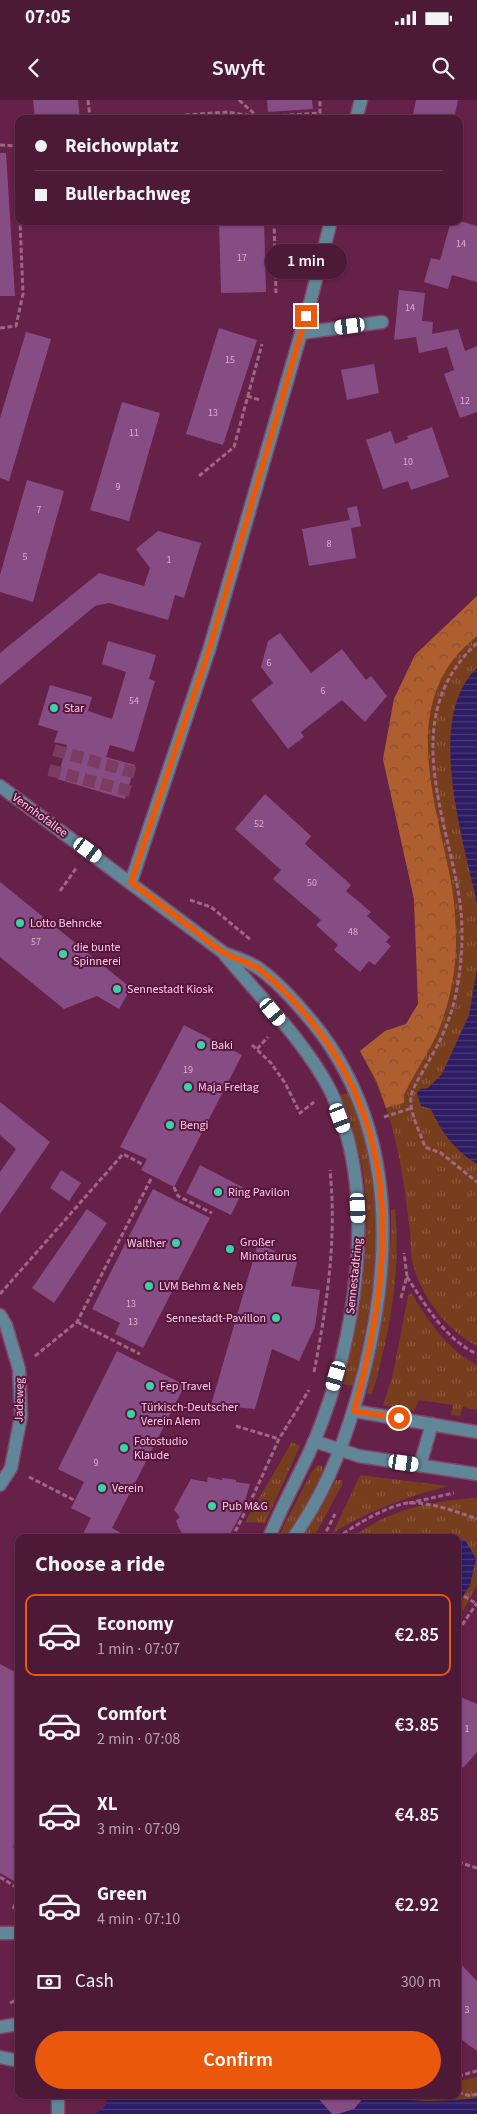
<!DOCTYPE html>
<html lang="en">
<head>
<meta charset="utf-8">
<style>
	:root { --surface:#4c1937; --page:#53223f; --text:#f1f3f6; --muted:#b2a0ad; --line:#633852; --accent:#ea580c }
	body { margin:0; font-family:"Source Sans 3",sans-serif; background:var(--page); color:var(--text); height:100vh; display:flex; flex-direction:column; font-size:19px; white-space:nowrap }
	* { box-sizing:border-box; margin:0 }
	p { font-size:16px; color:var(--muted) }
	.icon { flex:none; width:28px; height:28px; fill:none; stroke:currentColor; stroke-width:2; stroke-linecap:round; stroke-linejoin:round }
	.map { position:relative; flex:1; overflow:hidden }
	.details { position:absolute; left:15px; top:1434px; width:446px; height:565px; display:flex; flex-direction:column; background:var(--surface); border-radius:10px; box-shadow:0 1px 4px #0004,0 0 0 1px var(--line) }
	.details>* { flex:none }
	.top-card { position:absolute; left:15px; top:15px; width:448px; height:110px; border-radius:10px; box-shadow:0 1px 4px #0004,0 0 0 1px var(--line); display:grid; align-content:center; height:110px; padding:0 20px; background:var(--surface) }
	.end { position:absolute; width:22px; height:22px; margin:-11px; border:6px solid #ea580c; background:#fff; box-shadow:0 0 0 2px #fff }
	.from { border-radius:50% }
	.bubble { position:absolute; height:35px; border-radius:18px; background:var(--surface); box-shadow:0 1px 4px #0004,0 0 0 1px var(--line); font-size:16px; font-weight:600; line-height:35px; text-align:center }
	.car { position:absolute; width:15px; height:30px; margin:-15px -8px; border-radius:6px; box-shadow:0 0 4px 1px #0007; background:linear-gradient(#fff 24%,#345 0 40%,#fff 0 76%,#345 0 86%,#fff 0) }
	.top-card b { display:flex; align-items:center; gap:18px; height:48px; font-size:19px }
	.top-card b+b { border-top:1px solid var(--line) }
	.top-card i { width:12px; height:12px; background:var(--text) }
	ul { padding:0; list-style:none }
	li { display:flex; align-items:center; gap:15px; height:82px; margin:0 10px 8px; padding:0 10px; border:2px solid transparent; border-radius:10px }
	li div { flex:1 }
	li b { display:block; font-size:19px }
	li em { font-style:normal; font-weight:600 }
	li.on { border-color:var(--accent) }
	li>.icon { width:45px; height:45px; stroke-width:1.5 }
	h2 { padding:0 20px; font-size:22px; line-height:60px }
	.pay { display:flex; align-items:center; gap:12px; height:55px; padding:0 20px; font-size:19px }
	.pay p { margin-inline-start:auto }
	.action { display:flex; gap:10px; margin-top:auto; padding:10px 20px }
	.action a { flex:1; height:58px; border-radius:30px; background:var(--accent); color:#fff; font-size:20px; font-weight:600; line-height:58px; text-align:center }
	.status { display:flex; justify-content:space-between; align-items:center; height:35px; padding:0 25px; background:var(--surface); direction:ltr }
	.status svg { height:14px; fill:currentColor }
	header { display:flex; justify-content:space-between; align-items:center; height:65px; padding:0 20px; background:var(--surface); font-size:22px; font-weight:600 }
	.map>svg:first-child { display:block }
</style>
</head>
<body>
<div class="status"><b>07:05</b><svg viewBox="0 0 49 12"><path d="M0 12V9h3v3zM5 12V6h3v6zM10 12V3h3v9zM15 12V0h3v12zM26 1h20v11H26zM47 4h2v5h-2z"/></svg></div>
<header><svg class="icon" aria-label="back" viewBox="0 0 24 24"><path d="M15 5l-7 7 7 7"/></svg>Swyft<svg class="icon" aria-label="search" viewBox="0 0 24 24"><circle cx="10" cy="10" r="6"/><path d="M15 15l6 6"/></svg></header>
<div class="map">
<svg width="477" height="2014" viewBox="0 0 477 2014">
	<defs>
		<pattern id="grass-tufts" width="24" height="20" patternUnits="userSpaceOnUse" patternTransform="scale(1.25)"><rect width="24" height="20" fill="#773e1d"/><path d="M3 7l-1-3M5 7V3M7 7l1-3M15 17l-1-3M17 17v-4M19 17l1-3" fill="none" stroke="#8b593e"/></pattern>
		<pattern id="forest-crowns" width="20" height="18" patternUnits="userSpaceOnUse" patternTransform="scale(1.25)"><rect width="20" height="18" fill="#af5e30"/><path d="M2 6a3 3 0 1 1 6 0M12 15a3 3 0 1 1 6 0" fill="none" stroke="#875138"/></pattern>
		<pattern id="water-rules" width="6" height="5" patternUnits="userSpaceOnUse" patternTransform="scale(1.25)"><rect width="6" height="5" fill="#2d1b64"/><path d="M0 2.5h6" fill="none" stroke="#4c3b7a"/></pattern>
	</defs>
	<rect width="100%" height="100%" fill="#662149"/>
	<!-- grass -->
	<g fill="url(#grass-tufts)">
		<path d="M477 496V1246C447 1230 424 1200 414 1168 410 1155 411 1143 410 1130 406 1101 403 1071 396 1043 389 1010 376 980 360 951L385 931 406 924 418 904 414 799 383 659 394 599 415 555Z"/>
		<path d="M349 993C357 1014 366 1035 370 1058 384 1135 371 1212 353 1286L343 1284C360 1211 376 1131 360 1057 355 1036 347 1016 340 995Z"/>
		<path d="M395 1109C401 1173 390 1233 372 1294H367C381 1233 392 1173 391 1110Z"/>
		<path d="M411 1193C429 1221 447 1250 477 1265V1310L463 1307 460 1316 451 1315 453 1305 419 1300 414 1311 383 1305 393 1274 408 1196Z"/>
		<polygon points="292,1342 300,1346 265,1423 245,1422"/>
		<polygon points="318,1365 322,1366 323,1371 302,1412 285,1437 278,1437 312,1371"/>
		<path d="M360 1375 448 1386C405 1398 371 1409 333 1433Z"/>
		<polygon points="336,1380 342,1380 342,1385 314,1437 303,1437"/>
		<path d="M472 1398H477V1485L458 1520V1504L470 1485 466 1441 458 1439V1438H350C394 1409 421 1403 472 1398Z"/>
		<path d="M477 1977V1998C445 2002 412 2003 381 1995H458V1981Z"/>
	</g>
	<!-- forest -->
	<path fill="url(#forest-crowns)" d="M477 496V536C395 600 437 703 452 787 455 806 456 827 456 847 455 876 449 905 438 932 428 954 414 973 404 995V1003L386 1008 377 982 360 951 385 931 406 924 418 904 414 799 383 659 394 599 415 555Z"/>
	<!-- water -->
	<g fill="url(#water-rules)">
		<path d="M477 568V804C464 741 424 618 477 568Z"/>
		<path d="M477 869V1064C455 1051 441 1032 431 1009L421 1006 417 993 420 989 428 988 442 974 469 915Z"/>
		<polygon points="458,1439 466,1441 476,1459 470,1485 458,1504"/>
		<path d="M108 1995H381C412 2003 445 2002 477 1998V2014H96L106 2005Z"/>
	</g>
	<!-- building -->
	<g fill="#864c84">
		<polygon points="33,0 78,0 80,19 35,19"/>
		<polygon points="267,0 312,0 313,9 268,12"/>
		<polygon points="416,0 458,0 454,19 412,19"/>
		<polygon points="0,53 6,53 15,196 0,196"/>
		<polygon points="219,121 264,121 266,192 221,193"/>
		<polygon points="451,121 460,121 477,126 477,182 452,175 448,189 424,182 431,158 440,160"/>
		<polygon points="399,190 425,193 422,221 433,222 432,234 458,229 465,251 477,246 477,312 460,318 444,274 454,270 447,247 419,253 416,237 394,240"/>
		<polygon points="219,228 257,240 223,345 186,334"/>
		<polygon points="26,232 51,239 9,381 0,378 0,318"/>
		<polygon points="374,264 379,293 347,300 341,270"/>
		<polygon points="122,302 160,313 129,421 90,410"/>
		<polygon points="432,327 449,377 411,390 408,381 383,389 366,340 391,331 395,344 408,339 407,336"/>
		<polygon points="27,380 64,391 33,502 0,492 0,475"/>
		<polygon points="357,406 361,426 351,428 356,458 309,466 302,429 350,420 347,408"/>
		<polygon points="158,431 201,443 184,498 175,495 168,520 109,503 95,506 0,585 0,553 99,473 144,486 150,468 136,449"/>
		<polygon points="280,533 311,573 342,549 366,580 371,576 387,596 365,622 342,600 301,632 304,637 288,649 251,600 273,583 261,567 268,541"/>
		<polygon points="108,541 156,555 149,579 155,581 134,652 110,645 106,657 135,665 125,699 57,679 67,645 54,642 58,631 38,625 50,585 92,597 88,611 112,619 126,572 102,564"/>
		<polygon points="265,694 311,736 305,744 351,785 346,791 371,812 367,816 390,837 386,842 391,846 375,865 369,861 360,872 334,850 338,845 316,825 321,820 273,779 281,770 235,729"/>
		<polygon points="0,782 131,888 119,909 97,896 64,909 0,857"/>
		<polygon points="184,925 242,955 174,1087 141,1070 147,1059 120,1047"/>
		<polygon points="0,1002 50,1042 0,1114 0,1072 16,1049 0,1035"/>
		<polygon points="200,1065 244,1088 231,1115 186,1093"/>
		<polygon points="61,1070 81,1083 69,1101 50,1088"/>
		<polygon points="153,1089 210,1118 143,1248 115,1234 120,1223 92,1209"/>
		<polygon points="87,1109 107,1123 54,1203 32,1188"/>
		<polygon points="258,1143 297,1162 291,1186 320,1190 315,1227 299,1261 272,1249 255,1309 211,1305"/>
		<polygon points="117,1251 185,1285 112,1428 130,1438 81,1438 91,1418 71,1408 84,1382 58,1369"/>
		<polygon points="208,1377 222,1380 222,1378 236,1380 236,1382 250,1384 241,1414 228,1438 193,1438 190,1434 185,1438 177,1425 178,1425 176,1421 180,1417 174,1410 191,1379 207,1382"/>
		<polygon points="0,1564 15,1572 19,1564 19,1737 13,1747 19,1750 19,1784 0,1773"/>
		<polygon points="458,1596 477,1604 477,1652 463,1668 458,1664"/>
		<polygon points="458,1861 477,1881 477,1951 458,1937"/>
		<polygon points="315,1995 366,1995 354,2009 338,2014 332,2014"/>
	</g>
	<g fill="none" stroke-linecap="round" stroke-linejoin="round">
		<!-- minor-tunnel -->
		<g stroke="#7c3b60" stroke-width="12" stroke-dasharray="12 6" stroke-linecap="butt">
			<polyline points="54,650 136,673"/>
			<polyline points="49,670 133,692"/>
		</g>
		<defs>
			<g id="minor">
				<polyline points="356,19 361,0"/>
				<polyline points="301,233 382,222"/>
				<path d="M0 686 224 853C236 858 251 862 261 870 281 885 298 905 314 924 395 1025 394 1152 364 1272 349 1331 329 1388 293 1438"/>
				<polyline points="131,782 209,550 311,199 331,121"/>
				<path d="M225 855C259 896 308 945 331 992 380 1095 356 1241 314 1342 300 1374 282 1405 269 1438"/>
				<polyline points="0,1215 6,1225 19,1269 21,1316 11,1368 0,1385"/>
				<polyline points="354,1311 477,1332"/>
				<polyline points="314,1341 359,1356 477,1374"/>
				<polyline points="420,1365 432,1324"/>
				<polyline points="0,1833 19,1833"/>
				<polyline points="0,1927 19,1924"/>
				<polyline points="0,1957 19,1961"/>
				<polyline points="58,2014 58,1995"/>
			</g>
		</defs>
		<!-- minor casing -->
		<use href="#minor" stroke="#834468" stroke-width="15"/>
		<!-- path -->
		<g stroke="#a06686" stroke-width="3" stroke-dasharray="5 2.5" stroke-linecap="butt">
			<polyline points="88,0 90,19"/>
			<polyline points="239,0 258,17"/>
			<polyline points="185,15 228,12 258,17 320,13 320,0"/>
			<polyline points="0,45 16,46 19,103"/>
			<polyline points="274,121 276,193"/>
			<polyline points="275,149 282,149"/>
			<polyline points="275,159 297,169"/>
			<polyline points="0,228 16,226 23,194 20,121"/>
			<polyline points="247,296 260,300"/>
			<polyline points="199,376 234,347 262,244"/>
			<path d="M477 543C402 613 442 704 458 790 464 822 463 856 457 888 454 907 446 929 437 946 432 957 413 985 411 996 409 1012 420 1032 425 1047L441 1053 477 1082"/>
			<polyline points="60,791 77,767"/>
			<polyline points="190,800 211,807 251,840"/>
			<polyline points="252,945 271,963 285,983 300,1013 314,1002"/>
			<polyline points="257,949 268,937"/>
			<polyline points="384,1017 412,1008"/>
			<polyline points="174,1087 178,1096 212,1113"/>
			<path d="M407 1177C427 1207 444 1238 477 1254"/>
			<polyline points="0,1194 123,1054 142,1064"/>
			<polyline points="401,1198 407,1176 404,1153"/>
			<polyline points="77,1222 140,1254"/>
			<polyline points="35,1256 77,1222 151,1079"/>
			<path d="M314 1272C327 1205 337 1139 330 1070"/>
			<polyline points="236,1326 279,1339"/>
			<polyline points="29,1377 76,1401"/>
			<polyline points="409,1403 454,1393"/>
			<polyline points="232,1438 253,1396 279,1339 309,1290"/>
			<polyline points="323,1438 335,1414"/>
			<path d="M337 1438C357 1424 378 1411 402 1404 423 1399 458 1412 477 1419"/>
			<polyline points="464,1496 477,1504"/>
			<polyline points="458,1531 477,1503"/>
			<polyline points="458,1762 477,1768"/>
			<polyline points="0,1777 19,1789"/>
			<polyline points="13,1809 19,1796"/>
			<polyline points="10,1903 19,1899"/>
			<polyline points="458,1976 477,1971"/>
			<polyline points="458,1992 470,1996 477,1994"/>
		</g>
		<!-- minor -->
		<use href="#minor" stroke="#618697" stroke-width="12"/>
	</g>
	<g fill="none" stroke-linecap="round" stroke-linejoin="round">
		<!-- route -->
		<path stroke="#ea580c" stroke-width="6" d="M306 216 209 550 131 782C152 798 173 814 194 830 204 838 214 847 225 853 236 860 252 862 262 871 404 992 400 1144 354 1311L399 1318"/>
	</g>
	<!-- markers -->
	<g fill="#38d4a6" stroke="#5a153e" stroke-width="2">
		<circle cx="54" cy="608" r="5"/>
		<circle cx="20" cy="823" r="5"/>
		<circle cx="63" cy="854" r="5"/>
		<circle cx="117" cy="889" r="5"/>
		<circle cx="201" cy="945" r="5"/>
		<circle cx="188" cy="987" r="5"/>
		<circle cx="170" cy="1025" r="5"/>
		<circle cx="218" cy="1092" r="5"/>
		<circle cx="176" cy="1143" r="5"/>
		<circle cx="230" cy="1149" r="5"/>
		<circle cx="149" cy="1186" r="5"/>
		<circle cx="276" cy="1218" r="5"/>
		<circle cx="150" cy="1286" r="5"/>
		<circle cx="131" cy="1314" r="5"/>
		<circle cx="124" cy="1348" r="5"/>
		<circle cx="102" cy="1388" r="5"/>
		<circle cx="212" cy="1406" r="5"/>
	</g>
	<g text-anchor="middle" stroke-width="4" stroke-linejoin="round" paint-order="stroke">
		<!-- number labels -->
		<g font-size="10" fill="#dcaeca">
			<text x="461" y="147">14</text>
			<text x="242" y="161">17</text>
			<text x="410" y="211">14</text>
			<text x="230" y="263">15</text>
			<text x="465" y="304">12</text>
			<text x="213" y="316">13</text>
			<text x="134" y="336">11</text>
			<text x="408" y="365">10</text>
			<text x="118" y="390">9</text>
			<text x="39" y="413">7</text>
			<text x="329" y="447">8</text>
			<text x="25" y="460">5</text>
			<text x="169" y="463">1</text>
			<text x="269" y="566">6</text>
			<text x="323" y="594">6</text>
			<text x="134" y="604">54</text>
			<text x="259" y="727">52</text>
			<text x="312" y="786">50</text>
			<text x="353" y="835">48</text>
			<text x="36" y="845">57</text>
			<text x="188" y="973">19</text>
			<text x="131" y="1207">13</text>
			<text x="133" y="1225">13</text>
			<text x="96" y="1366">9</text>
			<text x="467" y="1632">1</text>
			<text x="467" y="1913">3</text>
		</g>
		<!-- poi labels -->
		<g font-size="12" fill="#f8cee2" stroke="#5a153e" text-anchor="start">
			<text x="64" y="612">Star</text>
			<text x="30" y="827">Lotto Behncke</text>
			<text x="73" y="851">die bunte<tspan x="73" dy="14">Spinnerei</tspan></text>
			<text x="127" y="893">Sennestadt Kiosk</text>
			<text x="211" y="949">Baki</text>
			<text x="198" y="991">Maja Freitag</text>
			<text x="180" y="1029">Bengi</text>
			<text x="228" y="1096">Ring Pavilon</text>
			<text x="240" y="1146">Großer<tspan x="240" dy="14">Minotaurus</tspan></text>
			<text x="166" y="1147" text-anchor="end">Walther</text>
			<text x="159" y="1190">LVM Behm &amp; Neb</text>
			<text x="266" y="1222" text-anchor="end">Sennestadt-Pavillon</text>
			<text x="160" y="1290">Fep Travel</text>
			<text x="141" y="1311">Türkisch-Deutscher<tspan x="141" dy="14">Verein Alem</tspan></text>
			<text x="134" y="1345">Fotostudio<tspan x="134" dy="14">Klaude</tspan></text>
			<text x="112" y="1392">Verein</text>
			<text x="222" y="1410">Pub M&amp;G</text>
		</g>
		<!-- street labels -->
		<g font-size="12" fill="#f8cee2" stroke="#5a153e">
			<text transform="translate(40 715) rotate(36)" y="4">Vennhofallee</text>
			<text transform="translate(354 1176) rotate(-84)" y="4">Sennestadtring</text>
			<text transform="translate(19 1300) rotate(-89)" y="4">Jadeweg</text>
		</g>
	</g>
</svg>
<i class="end from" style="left:399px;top:1318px"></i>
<i class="end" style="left:306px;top:216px"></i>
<div class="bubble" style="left:265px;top:144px;width:82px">1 min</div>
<i class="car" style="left:350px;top:226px;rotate:263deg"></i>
<i class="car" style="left:88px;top:750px;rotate:126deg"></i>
<i class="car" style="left:273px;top:912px;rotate:140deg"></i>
<i class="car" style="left:340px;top:1018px;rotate:159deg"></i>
<i class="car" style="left:358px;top:1108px;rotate:177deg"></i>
<i class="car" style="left:336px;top:1276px;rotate:196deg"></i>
<i class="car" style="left:404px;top:1363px;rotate:98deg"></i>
<div class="top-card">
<b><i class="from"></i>Reichowplatz</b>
<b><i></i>Bullerbachweg</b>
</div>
<section class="details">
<h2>Choose a ride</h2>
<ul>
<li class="on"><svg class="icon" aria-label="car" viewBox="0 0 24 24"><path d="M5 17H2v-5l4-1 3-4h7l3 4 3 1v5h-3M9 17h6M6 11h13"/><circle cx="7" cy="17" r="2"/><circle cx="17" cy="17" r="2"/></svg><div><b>Economy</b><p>1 min · 07:07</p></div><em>€2.85</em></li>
<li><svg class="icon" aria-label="car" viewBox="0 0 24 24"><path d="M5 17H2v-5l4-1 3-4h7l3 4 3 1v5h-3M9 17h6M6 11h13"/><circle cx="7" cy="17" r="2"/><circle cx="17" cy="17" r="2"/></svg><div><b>Comfort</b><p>2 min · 07:08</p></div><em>€3.85</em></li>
<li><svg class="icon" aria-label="car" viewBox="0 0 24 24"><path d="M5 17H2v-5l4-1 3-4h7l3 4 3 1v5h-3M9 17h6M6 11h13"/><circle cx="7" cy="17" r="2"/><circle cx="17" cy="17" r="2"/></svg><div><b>XL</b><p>3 min · 07:09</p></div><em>€4.85</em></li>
<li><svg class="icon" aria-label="car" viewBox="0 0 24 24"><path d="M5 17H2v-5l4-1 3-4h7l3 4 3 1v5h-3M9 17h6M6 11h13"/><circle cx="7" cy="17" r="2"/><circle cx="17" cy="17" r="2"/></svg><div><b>Green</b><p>4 min · 07:10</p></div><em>€2.92</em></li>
</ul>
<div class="pay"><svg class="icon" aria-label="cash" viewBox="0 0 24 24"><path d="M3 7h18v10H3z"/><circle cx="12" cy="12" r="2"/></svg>Cash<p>300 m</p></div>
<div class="action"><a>Confirm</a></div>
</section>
</div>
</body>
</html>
